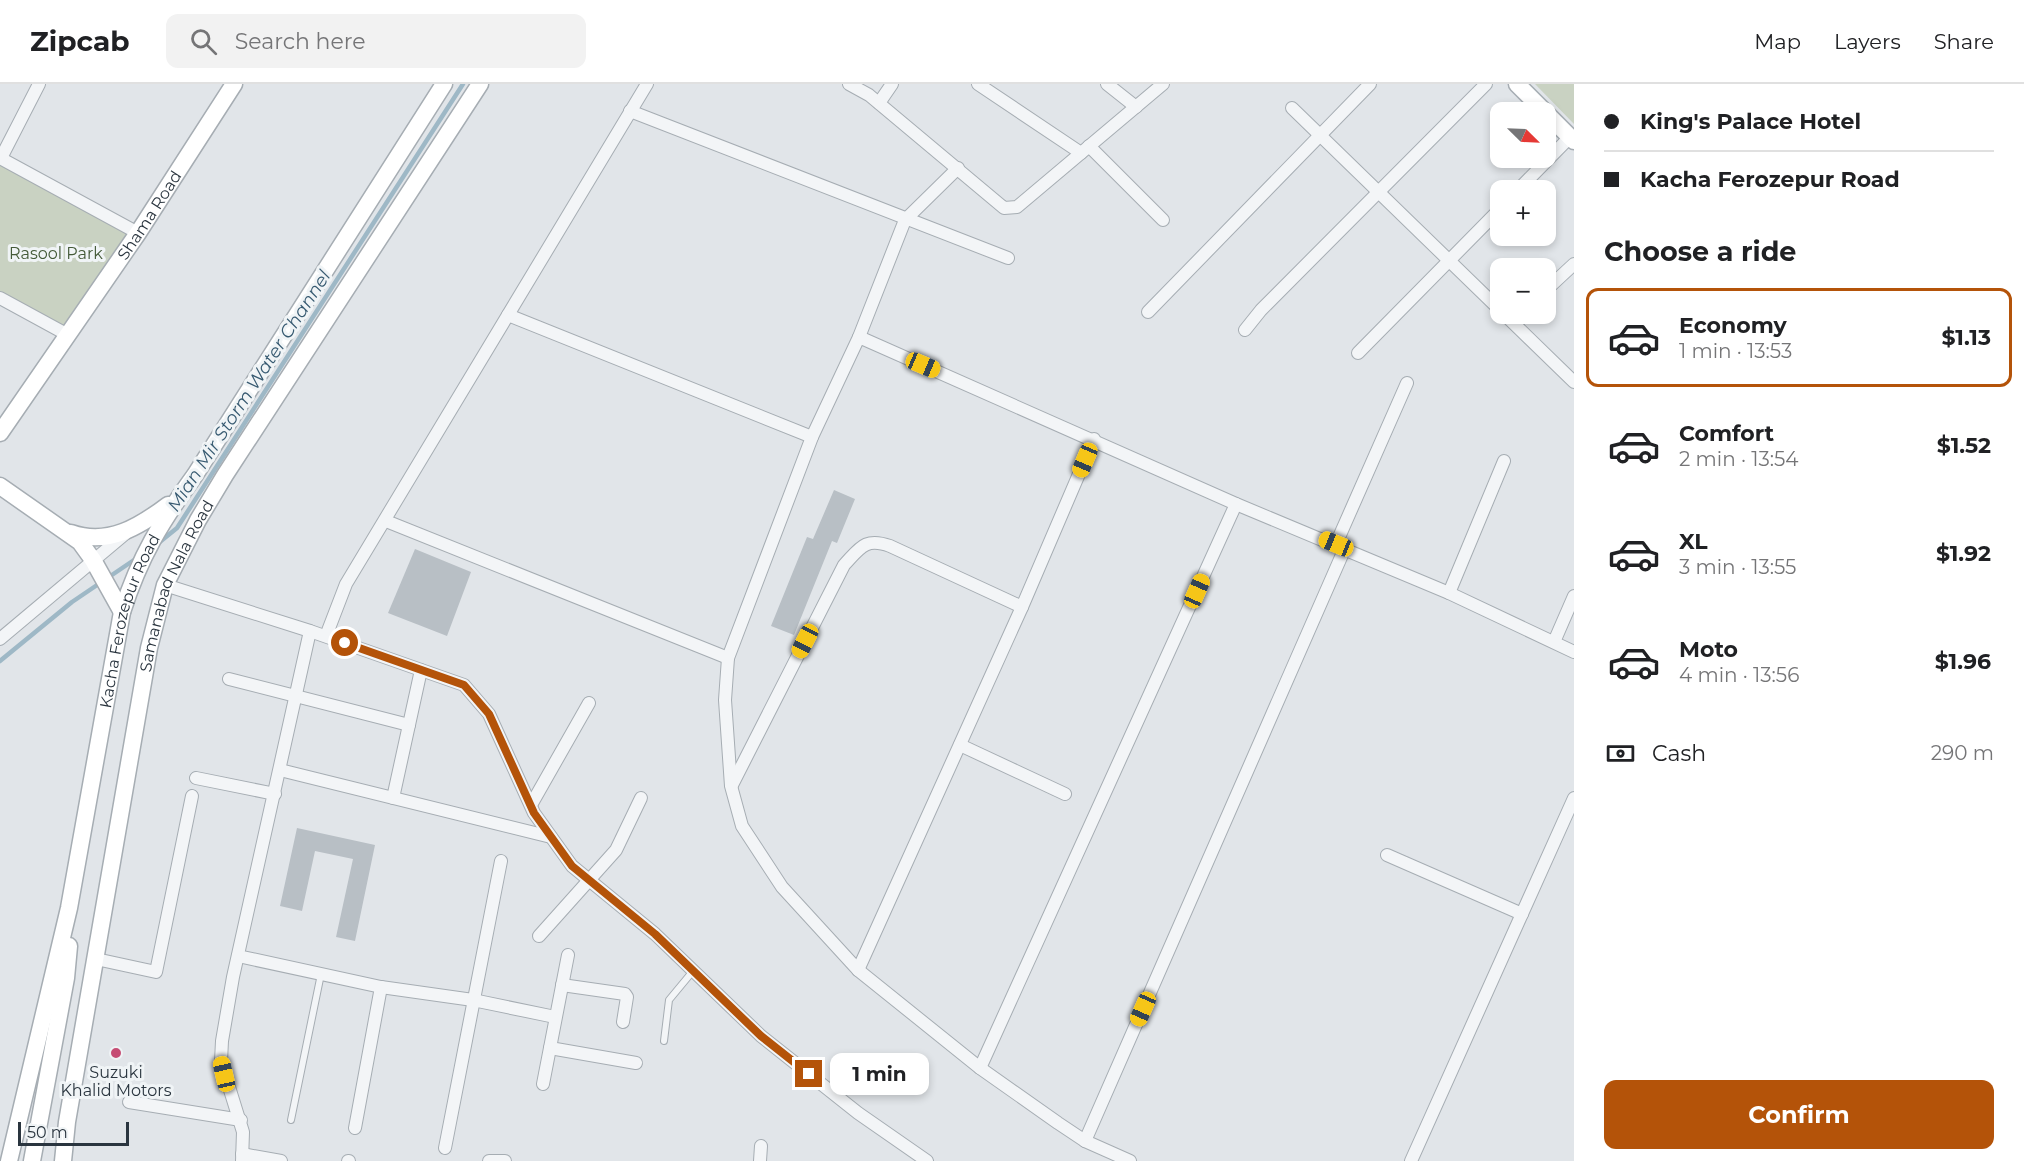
<!DOCTYPE html>
<html lang="en">
<head>
<meta charset="utf-8">
<style>
	:root { --surface:#fff; --page:#f2f2f2; --text:#202124; --muted:#757577; --line:#e0e0e0; --accent:#b45309 }
	body { margin:0; font-family:Montserrat,sans-serif; background:var(--page); color:var(--text); height:100vh; display:flex; flex-direction:column; font-size:22px; white-space:nowrap }
	* { box-sizing:border-box; margin:0 }
	p { font-size:20px; color:var(--muted) }
	.icon { flex:none; width:33px; height:33px; fill:none; stroke:currentColor; stroke-width:2; stroke-linecap:round; stroke-linejoin:round }
	.map { position:relative; flex:1; overflow:hidden }
	.details { display:flex; flex-direction:column; background:var(--surface); width:450px }
	.details>* { flex:none }
	.banner { display:grid; align-content:center; height:132px; padding:0 30px; background:var(--surface) }
	.needle { width:39px; rotate:114deg }
	.fabs { position:absolute; left:1490px; top:18px; display:grid; gap:12px }
	.fabs a { display:grid; place-items:center; width:66px; height:66px; border-radius:12px; background:var(--surface); box-shadow:0 3px 9px #0003; font-size:30px }
	.scale { position:absolute; left:18px; bottom:15px; width:111px; box-sizing:border-box; padding-left:6px; border:3px solid #2a353f; border-top:0; font-size:16px; line-height:21px; white-space:nowrap; color:#2a353f; -webkit-text-stroke:4px #f0f4f6; paint-order:stroke }
	.end { position:absolute; width:27px; height:27px; margin:-14px; border:8px solid #b45309; background:#fff; box-shadow:0 0 0 3px #fff }
	.from { border-radius:50% }
	.bubble { position:absolute; height:42px; border-radius:12px; background:var(--surface); box-shadow:0 3px 9px #0003; font-size:20px; font-weight:700; line-height:42px; text-align:center }
	.car { position:absolute; width:18px; height:36px; margin:-18px -9px; border-radius:8px; box-shadow:0 0 4px 2px #0007; background:linear-gradient(#f5c518 24%,#345 0 40%,#f5c518 0 76%,#345 0 86%,#f5c518 0) }
	.banner b { display:flex; align-items:center; gap:21px; height:57px; font-size:22px }
	.banner b+b { border-top:2px solid var(--line) }
	.banner i { width:15px; height:15px; background:var(--text) }
	ul { padding:0; list-style:none }
	li { display:flex; align-items:center; gap:18px; height:99px; margin:0 12px 9px; padding:0 18px; border:3px solid transparent; border-radius:12px }
	li div { flex:1 }
	li b { display:block; font-size:22px }
	li em { font-style:normal; font-weight:700 }
	li.on { border-color:var(--accent) }
	li>.icon { width:54px; height:54px; stroke-width:1.5 }
	h2 { padding:0 30px; font-size:27px; line-height:72px }
	.pay { display:flex; align-items:center; gap:15px; height:66px; padding:0 30px; font-size:22px }
	.pay p { margin-inline-start:auto }
	.primary-button { display:flex; gap:12px; margin-top:auto; padding:12px 30px }
	.primary-button a { flex:1; height:69px; border-radius:12px; background:var(--accent); color:#fff; font-size:24px; font-weight:700; line-height:69px; text-align:center }
	header { display:flex; align-items:center; gap:36px; box-sizing:border-box; height:84px; padding:0 30px; background:var(--surface); border-bottom:2px solid var(--line) }
	header strong { font-size:28px }
	nav { display:flex; gap:33px; margin-inline-start:auto; font-size:21px }
	.search { width:420px; height:54px; background:var(--page); display:flex; align-items:center; gap:15px; box-sizing:border-box; padding:0 21px; border-radius:12px; color:var(--muted); font-size:22px }
	main { display:flex; flex:1; min-height:0 }
	.map>svg:first-child { display:block }
</style>
</head>
<body>
<header>
<strong>Zipcab</strong>
<div class="search"><svg class="icon" aria-label="search" viewBox="0 0 24 24"><circle cx="10" cy="10" r="6"/><path d="M15 15l6 6"/></svg>Search here</div>
<nav><a>Map</a><a>Layers</a><a>Share</a></nav>
</header>
<main>
<div class="map">
<svg width="1574" height="1077" viewBox="0 0 1574 1077">
	<rect width="100%" height="100%" fill="#e1e5e9"/>
	<!-- green -->
	<g fill="#c9d2c2">
		<polygon points="1535,0 1574,0 1574,40"/>
		<polygon points="0,75 138,149 68,251 0,214"/>
	</g>
	<g fill="none" stroke-linecap="round" stroke-linejoin="round">
		<!-- stream -->
		<g stroke="#9eb8c6" stroke-width="4.5">
			<polyline points="156,461 177,444 463,0"/>
			<polyline points="0,577 72,518 137,474"/>
		</g>
	</g>
	<!-- building -->
	<g fill="#b8bfc5">
		<polygon points="834,406 855,415 837,459 832,457 794,551 771,542 807,453 813,455"/>
		<polygon points="415,465 471,488 447,552 388,529"/>
		<polygon points="297,744 375,761 355,857 336,853 353,775 315,767 302,827 280,822"/>
	</g>
	<g fill="none" stroke-linecap="round" stroke-linejoin="round">
		<defs>
			<g id="lane">
				<polyline points="664,957 669,916 693,887"/>
				<polyline points="291,1036 321,890"/>
			</g>
			<g id="street">
				<polyline points="849,0 869,11 1004,124 1017,123 1163,0"/>
				<polyline points="978,0 1081,69"/>
				<polyline points="1107,0 1136,23"/>
				<polyline points="879,19 892,0"/>
				<polyline points="1292,24 1500,226"/>
				<polyline points="630,27 1008,174"/>
				<polyline points="1089,62 1163,136"/>
				<polyline points="0,74 138,149"/>
				<polyline points="1,74 39,0"/>
				<polyline points="958,84 905,136 859,253 812,353 728,574 725,616 731,702 742,742 782,803 858,886 980,984 1058,1039 1085,1057 1130,1077"/>
				<polyline points="1518,106 1570,53"/>
				<polyline points="1545,207 1574,180"/>
				<polyline points="0,214 68,251"/>
				<polyline points="1148,228 1370,0"/>
				<polyline points="1504,230 1574,298"/>
				<polyline points="508,231 812,353"/>
				<polyline points="1245,246 1261,226 1486,0"/>
				<polyline points="859,253 1236,420 1449,509 1574,568"/>
				<polyline points="1358,269 1500,125"/>
				<polyline points="386,437 728,574"/>
				<polyline points="1336,460 1407,299"/>
				<polyline points="165,501 310,547 464,601 489,630 534,729 572,782 655,850 761,952 858,1029 927,1077"/>
				<polyline points="1449,509 1504,377"/>
				<polyline points="326,552 346,500 647,0"/>
				<polyline points="0,555 125,450"/>
				<polyline points="1554,558 1574,512"/>
				<polyline points="229,595 409,641"/>
				<polyline points="960,661 1065,710"/>
				<polyline points="280,686 551,753"/>
				<polyline points="196,694 275,710"/>
				<path d="M732 701 844 481C860 464 865 453 890 462L1022 523"/>
				<polyline points="393,714 421,586"/>
				<polyline points="531,721 589,619"/>
				<polyline points="1387,771 1522,830"/>
				<polyline points="539,852 616,766 641,714"/>
				<polyline points="238,872 381,903 473,916 555,933"/>
				<polyline points="96,875 156,888 192,712"/>
				<polyline points="858,886 1022,523 1094,355"/>
				<polyline points="562,901 625,910 627,913 623,938"/>
				<polyline points="550,964 636,979"/>
				<polyline points="980,984 1236,420"/>
				<polyline points="543,1000 568,871"/>
				<polyline points="129,1018 241,1036"/>
				<polyline points="355,1044 381,903"/>
				<polyline points="1085,1057 1345,464"/>
				<polyline points="445,1064 501,777"/>
				<polyline points="242,1070 281,1077"/>
				<polyline points="242,1077 243,1048 221,977 222,957 233,893 310,547"/>
				<polyline points="348,1077 349,1077"/>
				<polyline points="489,1077 505,1077"/>
				<polyline points="760,1077 761,1062"/>
				<polyline points="1411,1077 1574,714"/>
			</g>
			<g id="secondary">
				<polyline points="1517,0 1574,57"/>
				<path id="s1" d="M0 349 138 149 234 0"/>
				<polyline points="0,402 80,458 93,476 122,528"/>
				<path d="M71 449C108 462 139 443 168 421"/>
				<path id="s2" d="M9 1077 69 824 122 528C140 472 161 438 195 391L444 0"/>
				<polyline points="32,1077 66,894 69,862"/>
				<path id="s3" d="M63 1077 67 1038 149 564 165 501 198 436 225 391 480 0"/>
			</g>
		</defs>
		<!-- lane casing -->
		<use href="#lane" stroke="#a6adb3" stroke-width="8"/>
		<!-- street casing -->
		<use href="#street" stroke="#a6adb3" stroke-width="14"/>
		<!-- secondary casing -->
		<use href="#secondary" stroke="#a6adb3" stroke-width="19"/>
		<!-- lane -->
		<use href="#lane" stroke="#f3f5f7" stroke-width="6"/>
		<!-- street -->
		<use href="#street" stroke="#f3f5f7" stroke-width="12"/>
		<!-- secondary -->
		<use href="#secondary" stroke="#fff" stroke-width="16"/>
	</g>
	<g fill="none" stroke-linecap="round" stroke-linejoin="round">
		<!-- route -->
		<polyline stroke="#b45309" stroke-width="8" points="345,559 464,601 489,630 534,729 572,782 655,850 761,952 809,990"/>
	</g>
	<!-- markers -->
	<circle fill="#c64d74" stroke="#f0f4f6" stroke-width="2" cx="116" cy="969" r="6"/>
	<g text-anchor="middle" stroke-width="6" stroke-linejoin="round" paint-order="stroke">
		<!-- street labels -->
		<g font-size="16" fill="#2a353f" stroke="#f0f4f6">
			<text dy="6" stroke="none"><textPath href="#s1" startOffset="264">Shama Road</textPath></text>
			<text dy="6" stroke="none"><textPath href="#s3" startOffset="588">Samanabad Nala Road</textPath></text>
			<text dy="6" stroke="none"><textPath href="#s2" startOffset="554">Kacha Ferozepur Road</textPath></text>
		</g>
		<!-- park labels -->
		<g font-size="16" fill="#445a38" stroke="#f0f4f6">
			<text x="56" y="175">Rasool Park</text>
		</g>
		<!-- poi labels -->
		<g font-size="16" fill="#2a353f" stroke="#f0f4f6">
			<text x="116" y="994">Suzuki<tspan x="116" dy="18">Khalid Motors</tspan></text>
		</g>
		<!-- water labels -->
		<g font-size="18" font-style="italic" fill="#375a71" stroke="#f0f4f6">
			<text transform="translate(249 307) rotate(-57)" y="6">Mian Mir Storm Water Channel</text>
		</g>
	</g>
</svg>
<div class="fabs">
<a><svg class="needle" viewBox="-14 -14 28 28"><path d="M0-13l5 13h-10z" fill="#e53935"/><path d="M0 13l5-13h-10z" fill="#757577"/></svg></a>
<a>+</a>
<a>−</a>
</div>
<div class="scale">50 m</div>
<i class="end from" style="left:345px;top:559px"></i>
<i class="end" style="left:809px;top:990px"></i>
<div class="bubble" style="left:830px;top:969px;width:99px">1 min</div>
<i class="car" style="left:923px;top:281px;rotate:113deg"></i>
<i class="car" style="left:1085px;top:376px;rotate:203deg"></i>
<i class="car" style="left:1336px;top:460px;rotate:292deg"></i>
<i class="car" style="left:1197px;top:507px;rotate:24deg"></i>
<i class="car" style="left:805px;top:557px;rotate:207deg"></i>
<i class="car" style="left:1143px;top:925px;rotate:204deg"></i>
<i class="car" style="left:224px;top:990px;rotate:347deg"></i>
</div>
<section class="details">
<div class="banner">
<b><i class="from"></i>King's Palace Hotel</b>
<b><i></i>Kacha Ferozepur Road</b>
</div>
<h2>Choose a ride</h2>
<ul>
<li class="on"><svg class="icon" aria-label="car" viewBox="0 0 24 24"><path d="M5 17H2v-5l4-1 3-4h7l3 4 3 1v5h-3M9 17h6M6 11h13"/><circle cx="7" cy="17" r="2"/><circle cx="17" cy="17" r="2"/></svg><div><b>Economy</b><p>1 min · 13:53</p></div><em>$1.13</em></li>
<li><svg class="icon" aria-label="car" viewBox="0 0 24 24"><path d="M5 17H2v-5l4-1 3-4h7l3 4 3 1v5h-3M9 17h6M6 11h13"/><circle cx="7" cy="17" r="2"/><circle cx="17" cy="17" r="2"/></svg><div><b>Comfort</b><p>2 min · 13:54</p></div><em>$1.52</em></li>
<li><svg class="icon" aria-label="car" viewBox="0 0 24 24"><path d="M5 17H2v-5l4-1 3-4h7l3 4 3 1v5h-3M9 17h6M6 11h13"/><circle cx="7" cy="17" r="2"/><circle cx="17" cy="17" r="2"/></svg><div><b>XL</b><p>3 min · 13:55</p></div><em>$1.92</em></li>
<li><svg class="icon" aria-label="car" viewBox="0 0 24 24"><path d="M5 17H2v-5l4-1 3-4h7l3 4 3 1v5h-3M9 17h6M6 11h13"/><circle cx="7" cy="17" r="2"/><circle cx="17" cy="17" r="2"/></svg><div><b>Moto</b><p>4 min · 13:56</p></div><em>$1.96</em></li>
</ul>
<div class="pay"><svg class="icon" aria-label="cash" viewBox="0 0 24 24"><path d="M3 7h18v10H3z"/><circle cx="12" cy="12" r="2"/></svg>Cash<p>290 m</p></div>
<div class="primary-button"><a>Confirm</a></div>
</section>
</main>
</body>
</html>
